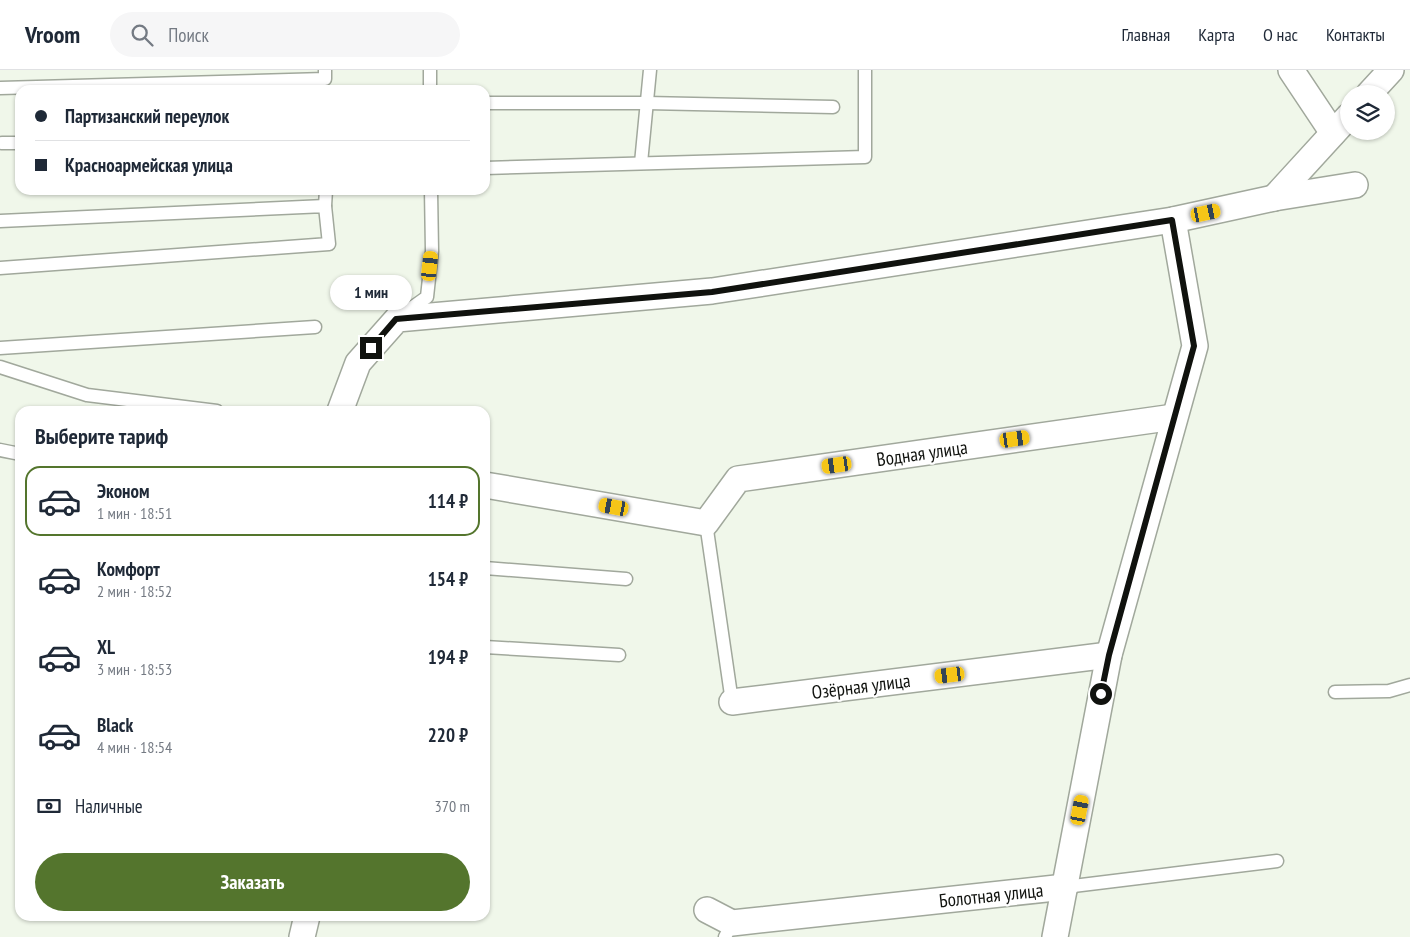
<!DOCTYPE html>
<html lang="ru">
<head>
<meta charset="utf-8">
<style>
	:root { --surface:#fff; --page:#f6f6f7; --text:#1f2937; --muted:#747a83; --line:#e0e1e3; --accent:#54752d }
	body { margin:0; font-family:"PT Sans Narrow",sans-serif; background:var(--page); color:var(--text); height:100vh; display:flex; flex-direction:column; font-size:19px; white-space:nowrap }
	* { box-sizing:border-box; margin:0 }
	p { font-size:16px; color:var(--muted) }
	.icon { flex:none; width:28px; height:28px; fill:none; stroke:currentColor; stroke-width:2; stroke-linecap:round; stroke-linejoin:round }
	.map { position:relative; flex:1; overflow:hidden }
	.drawer { position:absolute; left:15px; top:336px; width:475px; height:515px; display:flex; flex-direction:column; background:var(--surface); border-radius:15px; box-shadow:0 1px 4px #0004 }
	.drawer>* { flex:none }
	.top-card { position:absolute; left:15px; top:15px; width:475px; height:110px; border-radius:15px; box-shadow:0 1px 4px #0004; display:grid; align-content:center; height:110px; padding:0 20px; background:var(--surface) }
	.tools { position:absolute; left:1340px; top:15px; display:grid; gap:10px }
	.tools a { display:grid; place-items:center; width:55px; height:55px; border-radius:50%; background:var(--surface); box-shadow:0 1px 4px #0004; font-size:25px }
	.end { position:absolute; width:22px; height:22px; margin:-11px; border:6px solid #10120e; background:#fff; box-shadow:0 0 0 2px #fff }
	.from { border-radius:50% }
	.bubble { position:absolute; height:35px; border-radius:18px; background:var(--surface); box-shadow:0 1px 4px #0004; font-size:16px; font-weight:600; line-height:35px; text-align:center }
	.car { position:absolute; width:15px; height:30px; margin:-15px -8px; border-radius:6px; box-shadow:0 0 4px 1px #0007; background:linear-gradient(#f5c518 24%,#345 0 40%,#f5c518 0 76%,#345 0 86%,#f5c518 0) }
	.top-card b { display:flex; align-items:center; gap:18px; height:48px; font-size:19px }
	.top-card b+b { border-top:1px solid var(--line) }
	.top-card i { width:12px; height:12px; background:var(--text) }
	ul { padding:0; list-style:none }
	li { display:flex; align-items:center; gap:15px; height:70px; margin:0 10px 8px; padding:0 10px; border:2px solid transparent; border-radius:15px }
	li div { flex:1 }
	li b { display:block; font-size:19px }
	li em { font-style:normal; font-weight:600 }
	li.on { border-color:var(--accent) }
	li>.icon { width:45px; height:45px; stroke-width:1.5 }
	h2 { padding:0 20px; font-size:22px; line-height:60px }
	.pay { display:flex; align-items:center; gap:12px; height:55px; padding:0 20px; font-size:19px }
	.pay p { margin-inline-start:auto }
	.primary-button { display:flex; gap:10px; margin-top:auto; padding:10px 20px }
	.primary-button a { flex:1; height:58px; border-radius:30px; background:var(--accent); color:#fff; font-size:20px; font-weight:600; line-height:58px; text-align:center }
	header { display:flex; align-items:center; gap:30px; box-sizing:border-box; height:70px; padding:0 25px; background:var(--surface); border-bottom:1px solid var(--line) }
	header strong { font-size:24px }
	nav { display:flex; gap:28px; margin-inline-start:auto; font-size:18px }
	.search { width:350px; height:45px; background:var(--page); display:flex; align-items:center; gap:12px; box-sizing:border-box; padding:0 18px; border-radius:28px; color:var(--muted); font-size:19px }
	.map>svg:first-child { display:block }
</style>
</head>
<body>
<header>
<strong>Vroom</strong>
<div class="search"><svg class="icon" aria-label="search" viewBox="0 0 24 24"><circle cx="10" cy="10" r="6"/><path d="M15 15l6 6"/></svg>Поиск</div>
<nav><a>Главная</a><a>Карта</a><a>О нас</a><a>Контакты</a></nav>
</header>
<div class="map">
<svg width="1410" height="867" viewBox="0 0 1410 867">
	<rect width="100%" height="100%" fill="#f0f7ea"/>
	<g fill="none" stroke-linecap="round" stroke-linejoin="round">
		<defs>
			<g id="service">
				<polyline points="430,0 430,20"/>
				<polyline points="0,18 325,9 325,0"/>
				<polyline points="485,33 647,33 833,37"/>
				<polyline points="2,73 20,73"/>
				<polyline points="641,93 650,0"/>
				<polyline points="485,98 865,87 865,0"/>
				<polyline points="325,136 326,120"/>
				<polyline points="0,151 325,136 329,174 0,198"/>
				<polyline points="403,244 427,227 432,181 431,120"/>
				<polyline points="0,278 315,257"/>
				<polyline points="0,297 87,325 217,341"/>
				<polyline points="0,380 20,384"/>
				<polyline points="706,453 732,632"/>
				<polyline points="485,498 626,509"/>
				<polyline points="485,577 619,585"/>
				<polyline points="1335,622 1389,621 1410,615"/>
				<polyline points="1065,817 1277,791"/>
				<polyline points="725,867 732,853"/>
			</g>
			<g id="minor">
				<polyline points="1291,0 1333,63"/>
				<polyline points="1369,24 1391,0"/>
				<polyline points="1274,128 1349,46"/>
				<polyline points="340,341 358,293 397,249 712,221 1173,150 1274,128 1355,115"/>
				<polyline points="485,415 706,453 738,409 1174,347"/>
				<polyline points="732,632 1109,585"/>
				<polyline points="707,840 732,853 1065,817"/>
				<polyline points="302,867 307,846"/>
				<polyline points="1055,867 1109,585 1195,276 1173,150"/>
			</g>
		</defs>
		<!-- service casing -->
		<use href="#service" stroke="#a1a89c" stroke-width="15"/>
		<!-- minor casing -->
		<use href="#minor" stroke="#a1a89c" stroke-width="28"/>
		<!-- service -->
		<use href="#service" stroke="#fff" stroke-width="12"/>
		<!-- minor -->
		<use href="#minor" stroke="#fff" stroke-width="25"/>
	</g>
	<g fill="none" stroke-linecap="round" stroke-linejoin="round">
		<!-- route -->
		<polyline stroke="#10120e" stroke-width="6" points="371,278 396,249 712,222 1172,150 1194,276 1109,585 1101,624"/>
	</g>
	<g text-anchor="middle" stroke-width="4.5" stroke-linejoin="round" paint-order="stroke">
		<!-- street labels -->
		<g font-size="19" fill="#10120e" stroke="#fff">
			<text transform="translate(922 383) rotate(-8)" y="7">Водная улица</text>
			<text transform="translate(861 616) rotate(-7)" y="7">Озёрная улица</text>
			<text transform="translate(991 825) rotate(-6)" y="7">Болотная улица</text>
		</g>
	</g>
</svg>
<div class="tools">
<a><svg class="icon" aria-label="layers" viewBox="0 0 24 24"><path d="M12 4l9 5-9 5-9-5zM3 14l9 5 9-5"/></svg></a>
</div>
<i class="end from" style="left:1101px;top:624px"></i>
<i class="end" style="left:371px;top:278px"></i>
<div class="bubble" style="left:330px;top:205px;width:82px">1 мин</div>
<i class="car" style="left:1206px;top:143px;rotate:78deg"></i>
<i class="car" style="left:430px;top:196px;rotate:6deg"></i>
<i class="car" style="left:1015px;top:369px;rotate:82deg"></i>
<i class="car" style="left:837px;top:395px;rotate:262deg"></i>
<i class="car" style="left:614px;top:437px;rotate:280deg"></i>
<i class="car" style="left:950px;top:605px;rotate:263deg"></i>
<i class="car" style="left:1080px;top:740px;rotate:11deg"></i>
<div class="top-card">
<b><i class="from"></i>Партизанский переулок</b>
<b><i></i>Красноармейская улица</b>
</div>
<section class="drawer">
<h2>Выберите тариф</h2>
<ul>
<li class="on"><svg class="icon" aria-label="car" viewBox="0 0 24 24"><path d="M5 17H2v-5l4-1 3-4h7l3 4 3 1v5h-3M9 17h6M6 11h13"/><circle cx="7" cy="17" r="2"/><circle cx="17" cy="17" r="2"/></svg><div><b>Эконом</b><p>1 мин · 18:51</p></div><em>114 ₽</em></li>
<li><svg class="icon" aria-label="car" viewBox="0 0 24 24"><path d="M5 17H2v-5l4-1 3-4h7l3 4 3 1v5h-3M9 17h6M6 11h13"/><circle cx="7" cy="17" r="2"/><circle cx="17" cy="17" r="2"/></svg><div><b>Комфорт</b><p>2 мин · 18:52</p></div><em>154 ₽</em></li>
<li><svg class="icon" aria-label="car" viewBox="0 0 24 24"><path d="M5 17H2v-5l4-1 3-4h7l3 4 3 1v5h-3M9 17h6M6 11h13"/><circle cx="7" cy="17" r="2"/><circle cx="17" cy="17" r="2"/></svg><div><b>XL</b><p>3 мин · 18:53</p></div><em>194 ₽</em></li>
<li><svg class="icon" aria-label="car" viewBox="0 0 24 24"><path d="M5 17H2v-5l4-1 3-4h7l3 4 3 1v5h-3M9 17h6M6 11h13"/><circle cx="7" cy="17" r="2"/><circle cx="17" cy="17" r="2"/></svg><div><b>Black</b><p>4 мин · 18:54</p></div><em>220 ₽</em></li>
</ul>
<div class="pay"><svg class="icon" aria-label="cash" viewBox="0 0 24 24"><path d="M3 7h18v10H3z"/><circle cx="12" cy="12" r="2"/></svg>Наличные<p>370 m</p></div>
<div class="primary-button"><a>Заказать</a></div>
</section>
</div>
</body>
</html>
